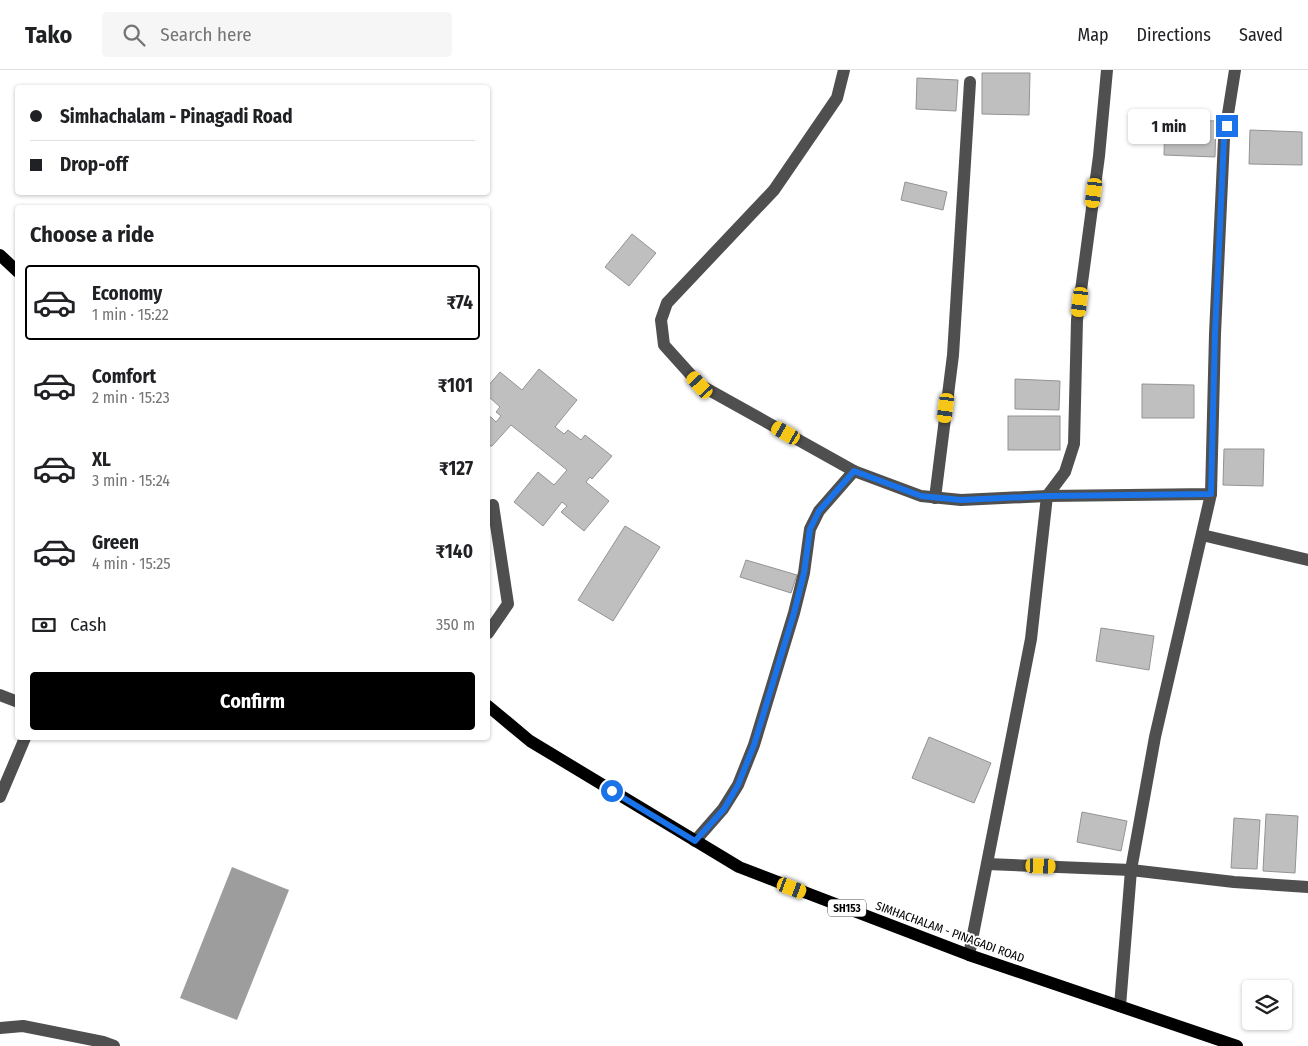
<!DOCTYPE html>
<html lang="en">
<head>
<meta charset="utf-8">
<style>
	:root { --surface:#fff; --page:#f6f6f6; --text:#202124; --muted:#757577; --line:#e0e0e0; --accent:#000 }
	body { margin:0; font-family:"Fira Sans Condensed",sans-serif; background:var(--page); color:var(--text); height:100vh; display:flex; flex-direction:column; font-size:19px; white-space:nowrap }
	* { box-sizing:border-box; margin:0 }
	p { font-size:16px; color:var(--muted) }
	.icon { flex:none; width:28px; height:28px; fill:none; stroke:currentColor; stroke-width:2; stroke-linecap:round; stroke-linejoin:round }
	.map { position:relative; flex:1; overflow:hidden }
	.sheet { position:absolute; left:15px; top:135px; width:475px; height:535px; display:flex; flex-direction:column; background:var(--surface); border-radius:5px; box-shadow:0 1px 4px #0004 }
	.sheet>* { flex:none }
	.guide { position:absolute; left:15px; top:15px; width:475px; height:110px; border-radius:5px; box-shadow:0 1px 4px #0004; display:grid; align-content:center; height:110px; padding:0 15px; background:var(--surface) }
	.buttons { position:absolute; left:1242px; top:910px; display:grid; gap:10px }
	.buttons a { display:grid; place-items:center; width:50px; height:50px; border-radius:5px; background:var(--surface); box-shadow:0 1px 4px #0004; font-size:25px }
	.end { position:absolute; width:22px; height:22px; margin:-11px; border:6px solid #1a73e8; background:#fff; box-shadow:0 0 0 2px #fff }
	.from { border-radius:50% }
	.bubble { position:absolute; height:35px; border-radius:5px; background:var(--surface); box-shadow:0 1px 4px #0004; font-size:16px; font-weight:700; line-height:35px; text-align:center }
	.car { position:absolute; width:15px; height:30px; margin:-15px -8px; border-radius:6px; box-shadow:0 0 4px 1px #0007; background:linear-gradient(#f5c518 24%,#345 0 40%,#f5c518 0 76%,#345 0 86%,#f5c518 0) }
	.guide b { display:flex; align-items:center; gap:18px; height:48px; font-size:19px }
	.guide b+b { border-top:1px solid var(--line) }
	.guide i { width:12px; height:12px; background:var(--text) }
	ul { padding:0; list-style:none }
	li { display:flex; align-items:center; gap:15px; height:75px; margin:0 10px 8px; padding:0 5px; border:2px solid transparent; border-radius:5px }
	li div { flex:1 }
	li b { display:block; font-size:19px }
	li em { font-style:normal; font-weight:700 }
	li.active { border-color:var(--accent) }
	li>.icon { width:45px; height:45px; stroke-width:1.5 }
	h2 { padding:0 15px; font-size:22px; line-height:60px }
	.pay { display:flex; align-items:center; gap:12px; height:55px; padding:0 15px; font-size:19px }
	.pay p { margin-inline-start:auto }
	.action { display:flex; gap:10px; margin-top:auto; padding:10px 15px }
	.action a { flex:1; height:58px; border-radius:5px; background:var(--accent); color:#fff; font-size:20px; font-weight:700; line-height:58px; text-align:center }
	header { display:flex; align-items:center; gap:30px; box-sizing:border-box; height:70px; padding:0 25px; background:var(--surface); border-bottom:1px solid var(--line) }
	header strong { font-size:24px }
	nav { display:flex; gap:28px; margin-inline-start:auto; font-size:18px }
	.search { width:350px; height:45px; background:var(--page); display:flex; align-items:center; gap:12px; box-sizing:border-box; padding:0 18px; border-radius:5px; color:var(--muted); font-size:19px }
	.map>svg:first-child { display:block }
</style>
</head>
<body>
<header>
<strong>Tako</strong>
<div class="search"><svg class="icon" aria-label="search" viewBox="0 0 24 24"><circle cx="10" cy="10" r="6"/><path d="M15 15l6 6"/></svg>Search here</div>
<nav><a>Map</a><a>Directions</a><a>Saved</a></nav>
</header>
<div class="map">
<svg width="1308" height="976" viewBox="0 0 1308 976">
	<rect width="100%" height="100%" fill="#fff"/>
	<!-- water -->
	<polygon fill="#9d9d9d" points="232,797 289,820 237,950 180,928"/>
	<!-- building -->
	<g fill="#bfbfbf" stroke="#939393">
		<polygon points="982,3 1030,3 1029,45 982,44"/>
		<polygon points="917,8 958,10 956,41 916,39"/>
		<polygon points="1165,49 1216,51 1215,87 1164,85"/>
		<polygon points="1250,60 1302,62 1302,95 1249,94"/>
		<polygon points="905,112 947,122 943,140 901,130"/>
		<polygon points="632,164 656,183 629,216 605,197"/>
		<polygon points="539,299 577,330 555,357 564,364 568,360 581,370 585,365 612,386 592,409 590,407 586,412 609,431 584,461 561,442 567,436 562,432 543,456 514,432 538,402 554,415 567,400 511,355 492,376 488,376 488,347 491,347 496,352 501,346 496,342 500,337 488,326 488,316 500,302 522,320"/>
		<polygon points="1015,309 1060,311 1059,340 1015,339"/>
		<polygon points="1142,314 1194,315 1194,348 1142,348"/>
		<rect x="1008" y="346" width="52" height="34"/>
		<polygon points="1224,379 1264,379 1263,416 1223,415"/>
		<polygon points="625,456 660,477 613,551 578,530"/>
		<polygon points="746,490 797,505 791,523 740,507"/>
		<polygon points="1101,558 1154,566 1149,600 1096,591"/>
		<polygon points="929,667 991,693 974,733 912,708"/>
		<polygon points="1082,742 1127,751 1121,781 1077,772"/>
		<polygon points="1266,744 1298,746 1295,803 1263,801"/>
		<polygon points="1234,748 1260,750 1257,799 1231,798"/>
	</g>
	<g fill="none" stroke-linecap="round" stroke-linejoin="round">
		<!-- minor -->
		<g stroke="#4f4f4f" stroke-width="12">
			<polyline points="844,0 837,28 774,120 667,233 661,250 664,275 700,315 854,401 921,426 961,430 1047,426 1211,424 1215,264 1224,69 1235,0"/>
			<polyline points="935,428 953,285 970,12"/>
			<polyline points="1202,465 1308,490"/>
			<polyline points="488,563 508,534 493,435"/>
			<polyline points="0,625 18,632"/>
			<polyline points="0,727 25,668"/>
			<polyline points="695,771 723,739 738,715 754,675 794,543 804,503 810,459 819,441 854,401"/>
			<polyline points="987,794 1131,800 1234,812 1308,817"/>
			<polyline points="969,885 1031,569 1047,426 1065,402 1074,374 1077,250 1099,86 1107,0"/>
			<polyline points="1120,936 1131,800 1155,667 1211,424"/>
			<polyline points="0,958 23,956 103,972 114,976"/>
		</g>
		<!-- major -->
		<g stroke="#000" stroke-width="12">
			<polyline points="0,185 18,202"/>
			<polyline points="488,636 530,671 739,797 969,885 1237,976"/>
		</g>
	</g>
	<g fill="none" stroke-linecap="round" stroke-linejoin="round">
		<!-- route -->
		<polyline stroke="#1a73e8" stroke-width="6" points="612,721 695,771 724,739 738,715 754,675 794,543 804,503 810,459 819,441 854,401 921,426 961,430 1047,426 1211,424 1215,264 1224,69 1227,56"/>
	</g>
	<g text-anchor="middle" stroke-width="4" stroke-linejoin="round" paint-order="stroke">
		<!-- shield labels -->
		<rect fill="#fff" stroke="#4c4c4c" stroke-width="1" x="828" y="829.5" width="38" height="17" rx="4"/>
		<g font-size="11" font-weight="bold" fill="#000">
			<text x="847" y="842">SH153</text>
		</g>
		<!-- street labels -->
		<g font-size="12" fill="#000" stroke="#fff">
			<text transform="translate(950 862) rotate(20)" y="4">SIMHACHALAM - PINAGADI ROAD</text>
		</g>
	</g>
</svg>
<div class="buttons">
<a><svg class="icon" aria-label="layers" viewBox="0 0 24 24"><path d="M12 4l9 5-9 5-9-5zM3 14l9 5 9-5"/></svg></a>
</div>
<i class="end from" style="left:612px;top:721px"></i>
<i class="end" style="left:1227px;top:56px"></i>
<div class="bubble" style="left:1128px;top:39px;width:82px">1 min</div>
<i class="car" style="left:1094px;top:123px;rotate:187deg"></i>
<i class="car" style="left:1080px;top:232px;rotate:187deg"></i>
<i class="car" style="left:700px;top:315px;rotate:318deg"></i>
<i class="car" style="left:946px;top:338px;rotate:187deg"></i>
<i class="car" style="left:786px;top:363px;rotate:300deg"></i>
<i class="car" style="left:1041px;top:796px;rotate:92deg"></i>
<i class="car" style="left:792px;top:818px;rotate:111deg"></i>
<div class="guide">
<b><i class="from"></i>Simhachalam - Pinagadi Road</b>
<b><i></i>Drop-off</b>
</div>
<section class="sheet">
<h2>Choose a ride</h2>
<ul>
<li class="active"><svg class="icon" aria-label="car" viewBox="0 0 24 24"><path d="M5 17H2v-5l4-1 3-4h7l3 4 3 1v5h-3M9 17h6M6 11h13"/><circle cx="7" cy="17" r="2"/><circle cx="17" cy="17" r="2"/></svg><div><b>Economy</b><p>1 min · 15:22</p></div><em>₹74</em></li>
<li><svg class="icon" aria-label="car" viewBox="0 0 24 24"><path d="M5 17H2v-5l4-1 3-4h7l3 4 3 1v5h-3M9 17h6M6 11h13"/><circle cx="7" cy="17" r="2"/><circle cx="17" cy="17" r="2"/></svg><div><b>Comfort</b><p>2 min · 15:23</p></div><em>₹101</em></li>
<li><svg class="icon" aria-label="car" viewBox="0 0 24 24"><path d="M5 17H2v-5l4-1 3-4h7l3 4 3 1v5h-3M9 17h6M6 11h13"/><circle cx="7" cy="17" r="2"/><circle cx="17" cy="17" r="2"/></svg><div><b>XL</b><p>3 min · 15:24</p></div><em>₹127</em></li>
<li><svg class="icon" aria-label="car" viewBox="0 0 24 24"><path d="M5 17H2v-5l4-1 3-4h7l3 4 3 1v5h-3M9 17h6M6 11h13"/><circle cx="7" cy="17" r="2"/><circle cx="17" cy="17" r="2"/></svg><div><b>Green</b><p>4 min · 15:25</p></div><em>₹140</em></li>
</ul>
<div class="pay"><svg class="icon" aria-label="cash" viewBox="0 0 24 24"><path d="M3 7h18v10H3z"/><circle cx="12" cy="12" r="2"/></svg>Cash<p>350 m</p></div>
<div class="action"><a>Confirm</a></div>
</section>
</div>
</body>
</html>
